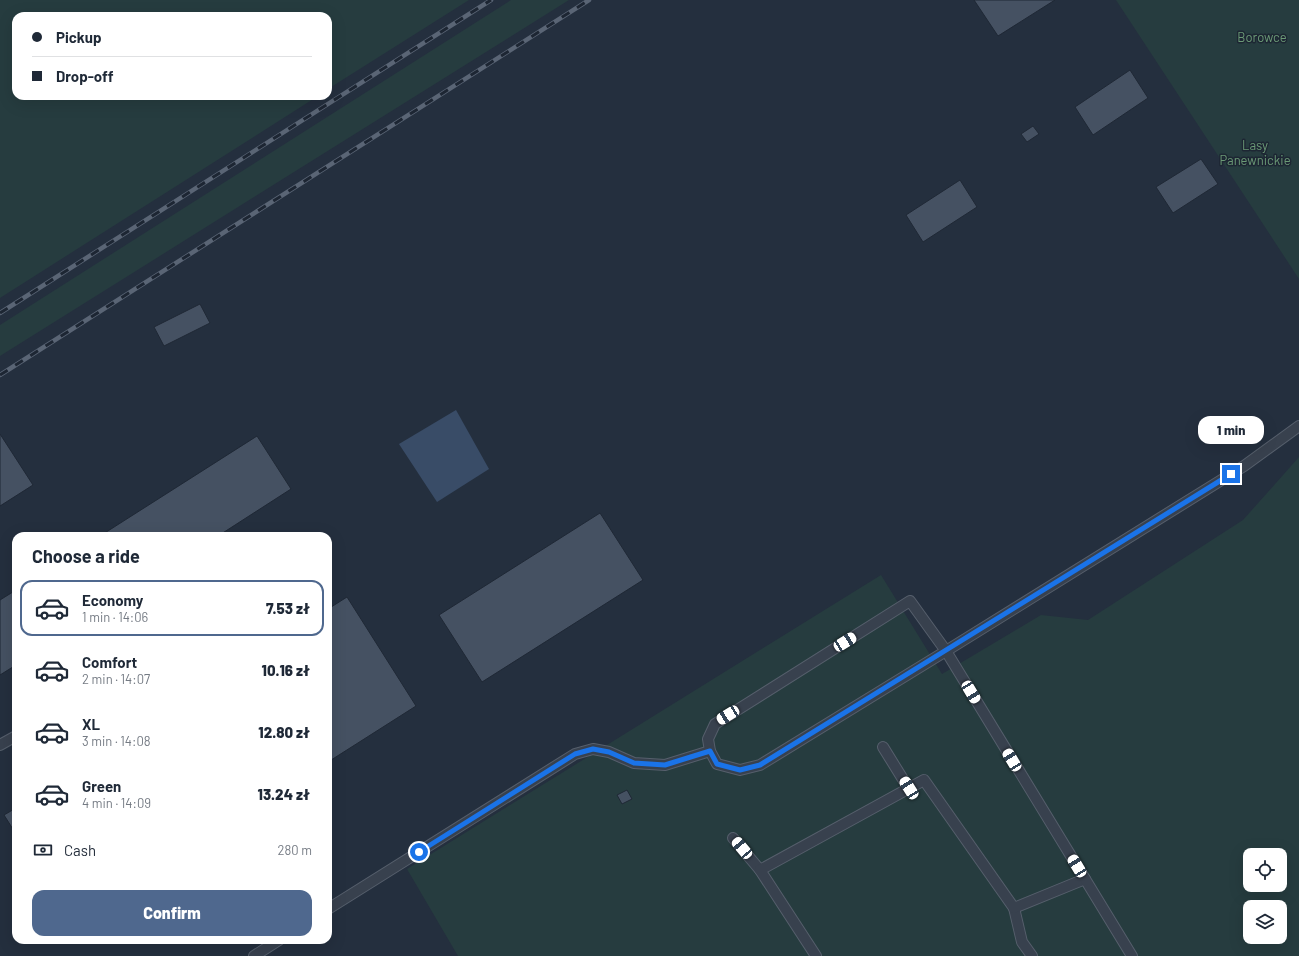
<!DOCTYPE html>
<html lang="en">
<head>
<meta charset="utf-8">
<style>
	:root { --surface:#fff; --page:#f2f2f3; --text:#1f2937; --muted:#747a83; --line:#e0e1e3; --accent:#4f688e }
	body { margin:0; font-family:Barlow,sans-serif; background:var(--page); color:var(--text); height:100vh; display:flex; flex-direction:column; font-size:15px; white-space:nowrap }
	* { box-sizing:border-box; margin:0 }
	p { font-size:13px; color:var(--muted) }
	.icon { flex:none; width:22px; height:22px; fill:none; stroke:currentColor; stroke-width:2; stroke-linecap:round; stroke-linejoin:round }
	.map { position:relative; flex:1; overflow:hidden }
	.panel { position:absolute; left:12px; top:532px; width:320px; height:412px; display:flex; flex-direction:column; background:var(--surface); border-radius:12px; box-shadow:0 4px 16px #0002 }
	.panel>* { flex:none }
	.guide { position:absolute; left:12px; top:12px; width:320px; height:88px; border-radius:12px; box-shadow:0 4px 16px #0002; display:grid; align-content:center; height:88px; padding:0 20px; background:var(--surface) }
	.tools { position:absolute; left:1243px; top:848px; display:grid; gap:8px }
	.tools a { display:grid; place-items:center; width:44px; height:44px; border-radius:8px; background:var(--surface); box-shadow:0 4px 16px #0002; font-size:20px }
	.end { position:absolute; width:18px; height:18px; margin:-9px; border:5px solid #1a73e8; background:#fff; box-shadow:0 0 0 2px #fff }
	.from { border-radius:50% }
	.bubble { position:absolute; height:28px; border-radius:12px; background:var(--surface); box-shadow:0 4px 16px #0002; font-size:13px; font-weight:800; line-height:28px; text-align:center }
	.car { position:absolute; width:12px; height:24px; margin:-12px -6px; border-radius:5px; box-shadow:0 0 3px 1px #0007; background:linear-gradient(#fff 24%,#345 0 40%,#fff 0 76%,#345 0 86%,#fff 0) }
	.guide b { display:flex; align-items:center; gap:14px; height:38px; font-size:15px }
	.guide b+b { border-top:1px solid var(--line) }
	.guide i { width:10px; height:10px; background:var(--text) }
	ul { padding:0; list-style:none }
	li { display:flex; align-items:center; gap:12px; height:56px; margin:0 8px 6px; padding:0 12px; border:2px solid transparent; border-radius:12px }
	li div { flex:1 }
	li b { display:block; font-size:15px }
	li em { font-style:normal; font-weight:800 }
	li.current { border-color:var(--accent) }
	li>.icon { width:36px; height:36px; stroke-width:1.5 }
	h2 { padding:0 20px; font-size:18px; line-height:48px }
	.pay { display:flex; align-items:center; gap:10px; height:44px; padding:0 20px; font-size:15px }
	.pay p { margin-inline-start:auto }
	.primary-button { display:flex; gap:8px; margin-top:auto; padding:8px 20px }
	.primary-button a { flex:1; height:46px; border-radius:12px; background:var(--accent); color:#fff; font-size:16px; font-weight:800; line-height:46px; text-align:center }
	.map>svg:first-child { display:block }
</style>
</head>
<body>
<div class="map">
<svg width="1299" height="956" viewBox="0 0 1299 956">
	<rect width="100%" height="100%" fill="#242f3e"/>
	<!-- green -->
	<g fill="#263c3f" fill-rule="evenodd">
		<polygon points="0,0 469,0 328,89 328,16 16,16 16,96 318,96 0,298"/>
		<polygon points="511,0 569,0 0,356 0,325"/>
		<polygon points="1116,0 1299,0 1299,279"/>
		<path d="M1299 457V956H458L407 869 881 575 942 674 1041 615 1088 620 1243 520ZM1250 855H1280V885H1250ZM1250 907H1280V937H1250Z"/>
	</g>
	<!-- water -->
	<polygon fill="#394c67" points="456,410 489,469 437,502 399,444"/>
	<!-- building -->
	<g fill="#455162" stroke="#1f2835">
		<polygon points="974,0 1055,0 998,36"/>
		<polygon points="1130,70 1148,98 1093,135 1075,107"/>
		<polygon points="1033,126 1039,134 1027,142 1021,134"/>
		<polygon points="1201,159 1218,184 1173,213 1156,187"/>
		<polygon points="960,180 977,207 923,242 906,215"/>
		<polygon points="200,304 210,323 164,346 154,327"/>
		<polygon points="0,434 33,485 0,506"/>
		<polygon points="257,436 291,489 218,536 100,536"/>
		<polygon points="600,513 643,580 482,682 439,615"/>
		<polygon points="16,590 16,665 0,675 0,600"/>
		<polygon points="347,597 416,706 328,762 328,609"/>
		<polygon points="627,790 632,799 622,804 617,795"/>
		<polygon points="16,808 16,834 4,815"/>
	</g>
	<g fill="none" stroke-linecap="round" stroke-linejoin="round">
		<defs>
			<g id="lane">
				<polygon points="910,601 946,651 760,765 740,770 717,764 710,751 708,739 715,724"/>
				<polyline points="0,745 16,736"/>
				<polyline points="883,747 909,789"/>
				<polyline points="733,838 760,870"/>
				<polyline points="1014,908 1022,942 1032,956"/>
				<polyline points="328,909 575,754 593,749 609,752 634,763 665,765 710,751"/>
				<polyline points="254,956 279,940"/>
				<polyline points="816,956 760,870 924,780 1014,908 1085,879"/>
				<polyline points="1132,956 946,651 1244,466 1299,426"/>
			</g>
		</defs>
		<!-- lane casing -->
		<use href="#lane" stroke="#565f6c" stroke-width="12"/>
		<!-- lane -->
		<use href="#lane" stroke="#38414e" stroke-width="10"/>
		<defs>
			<g id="rail">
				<polyline points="0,313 491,0"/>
				<polyline points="0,375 589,0"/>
			</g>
		</defs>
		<!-- rail casing -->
		<use href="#rail" stroke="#5a6575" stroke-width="4.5"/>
		<!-- rail -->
		<use href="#rail" stroke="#1d2633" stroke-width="3" stroke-dasharray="9" stroke-linecap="butt"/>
	</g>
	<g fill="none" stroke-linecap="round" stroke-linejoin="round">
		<!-- route -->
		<polyline stroke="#1a73e8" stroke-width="5" points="419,852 575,754 593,749 609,752 634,763 665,765 710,751 717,764 740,770 760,765 1231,474"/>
	</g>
	<g text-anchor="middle" stroke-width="3" stroke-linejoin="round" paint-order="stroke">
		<!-- park labels -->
		<g font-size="13" fill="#6b9a76" stroke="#1d2633">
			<text x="1262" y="42">Borowce</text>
			<text x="1255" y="150">Lasy<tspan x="1255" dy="15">Panewnickie</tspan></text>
		</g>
	</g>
</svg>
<div class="tools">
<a><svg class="icon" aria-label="locate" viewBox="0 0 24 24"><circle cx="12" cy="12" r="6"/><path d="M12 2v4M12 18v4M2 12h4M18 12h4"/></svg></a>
<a><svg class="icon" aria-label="layers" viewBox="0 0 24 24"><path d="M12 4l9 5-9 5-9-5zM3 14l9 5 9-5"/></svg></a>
</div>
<i class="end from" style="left:419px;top:852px"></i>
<i class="end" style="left:1231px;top:474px"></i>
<div class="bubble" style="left:1198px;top:416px;width:66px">1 min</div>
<i class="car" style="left:845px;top:642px;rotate:58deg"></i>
<i class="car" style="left:971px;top:692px;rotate:149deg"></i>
<i class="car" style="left:728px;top:715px;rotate:238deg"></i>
<i class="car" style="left:1012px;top:760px;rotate:329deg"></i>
<i class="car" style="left:909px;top:788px;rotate:328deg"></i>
<i class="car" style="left:742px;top:848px;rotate:320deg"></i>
<i class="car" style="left:1077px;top:866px;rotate:329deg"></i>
<div class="guide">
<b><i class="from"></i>Pickup</b>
<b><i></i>Drop-off</b>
</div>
<section class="panel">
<h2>Choose a ride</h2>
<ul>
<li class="current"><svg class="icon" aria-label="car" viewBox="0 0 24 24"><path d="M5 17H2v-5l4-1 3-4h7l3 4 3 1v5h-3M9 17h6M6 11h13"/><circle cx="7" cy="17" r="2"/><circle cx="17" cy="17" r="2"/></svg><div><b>Economy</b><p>1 min · 14:06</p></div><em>7.53 zł</em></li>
<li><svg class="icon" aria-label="car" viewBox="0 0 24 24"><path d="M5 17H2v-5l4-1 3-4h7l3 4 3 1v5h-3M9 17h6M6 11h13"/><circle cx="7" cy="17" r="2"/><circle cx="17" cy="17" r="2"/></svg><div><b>Comfort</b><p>2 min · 14:07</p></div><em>10.16 zł</em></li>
<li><svg class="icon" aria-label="car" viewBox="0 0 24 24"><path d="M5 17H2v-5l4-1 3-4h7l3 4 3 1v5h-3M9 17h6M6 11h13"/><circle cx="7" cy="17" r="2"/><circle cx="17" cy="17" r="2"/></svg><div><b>XL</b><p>3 min · 14:08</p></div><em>12.80 zł</em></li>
<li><svg class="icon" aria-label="car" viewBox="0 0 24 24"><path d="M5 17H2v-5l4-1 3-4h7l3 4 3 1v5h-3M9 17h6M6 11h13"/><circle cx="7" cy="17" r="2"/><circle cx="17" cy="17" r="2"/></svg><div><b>Green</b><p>4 min · 14:09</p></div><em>13.24 zł</em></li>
</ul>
<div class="pay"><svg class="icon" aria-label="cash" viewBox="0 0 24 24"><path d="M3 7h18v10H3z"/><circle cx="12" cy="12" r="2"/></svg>Cash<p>280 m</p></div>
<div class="primary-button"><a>Confirm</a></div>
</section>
</div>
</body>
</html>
